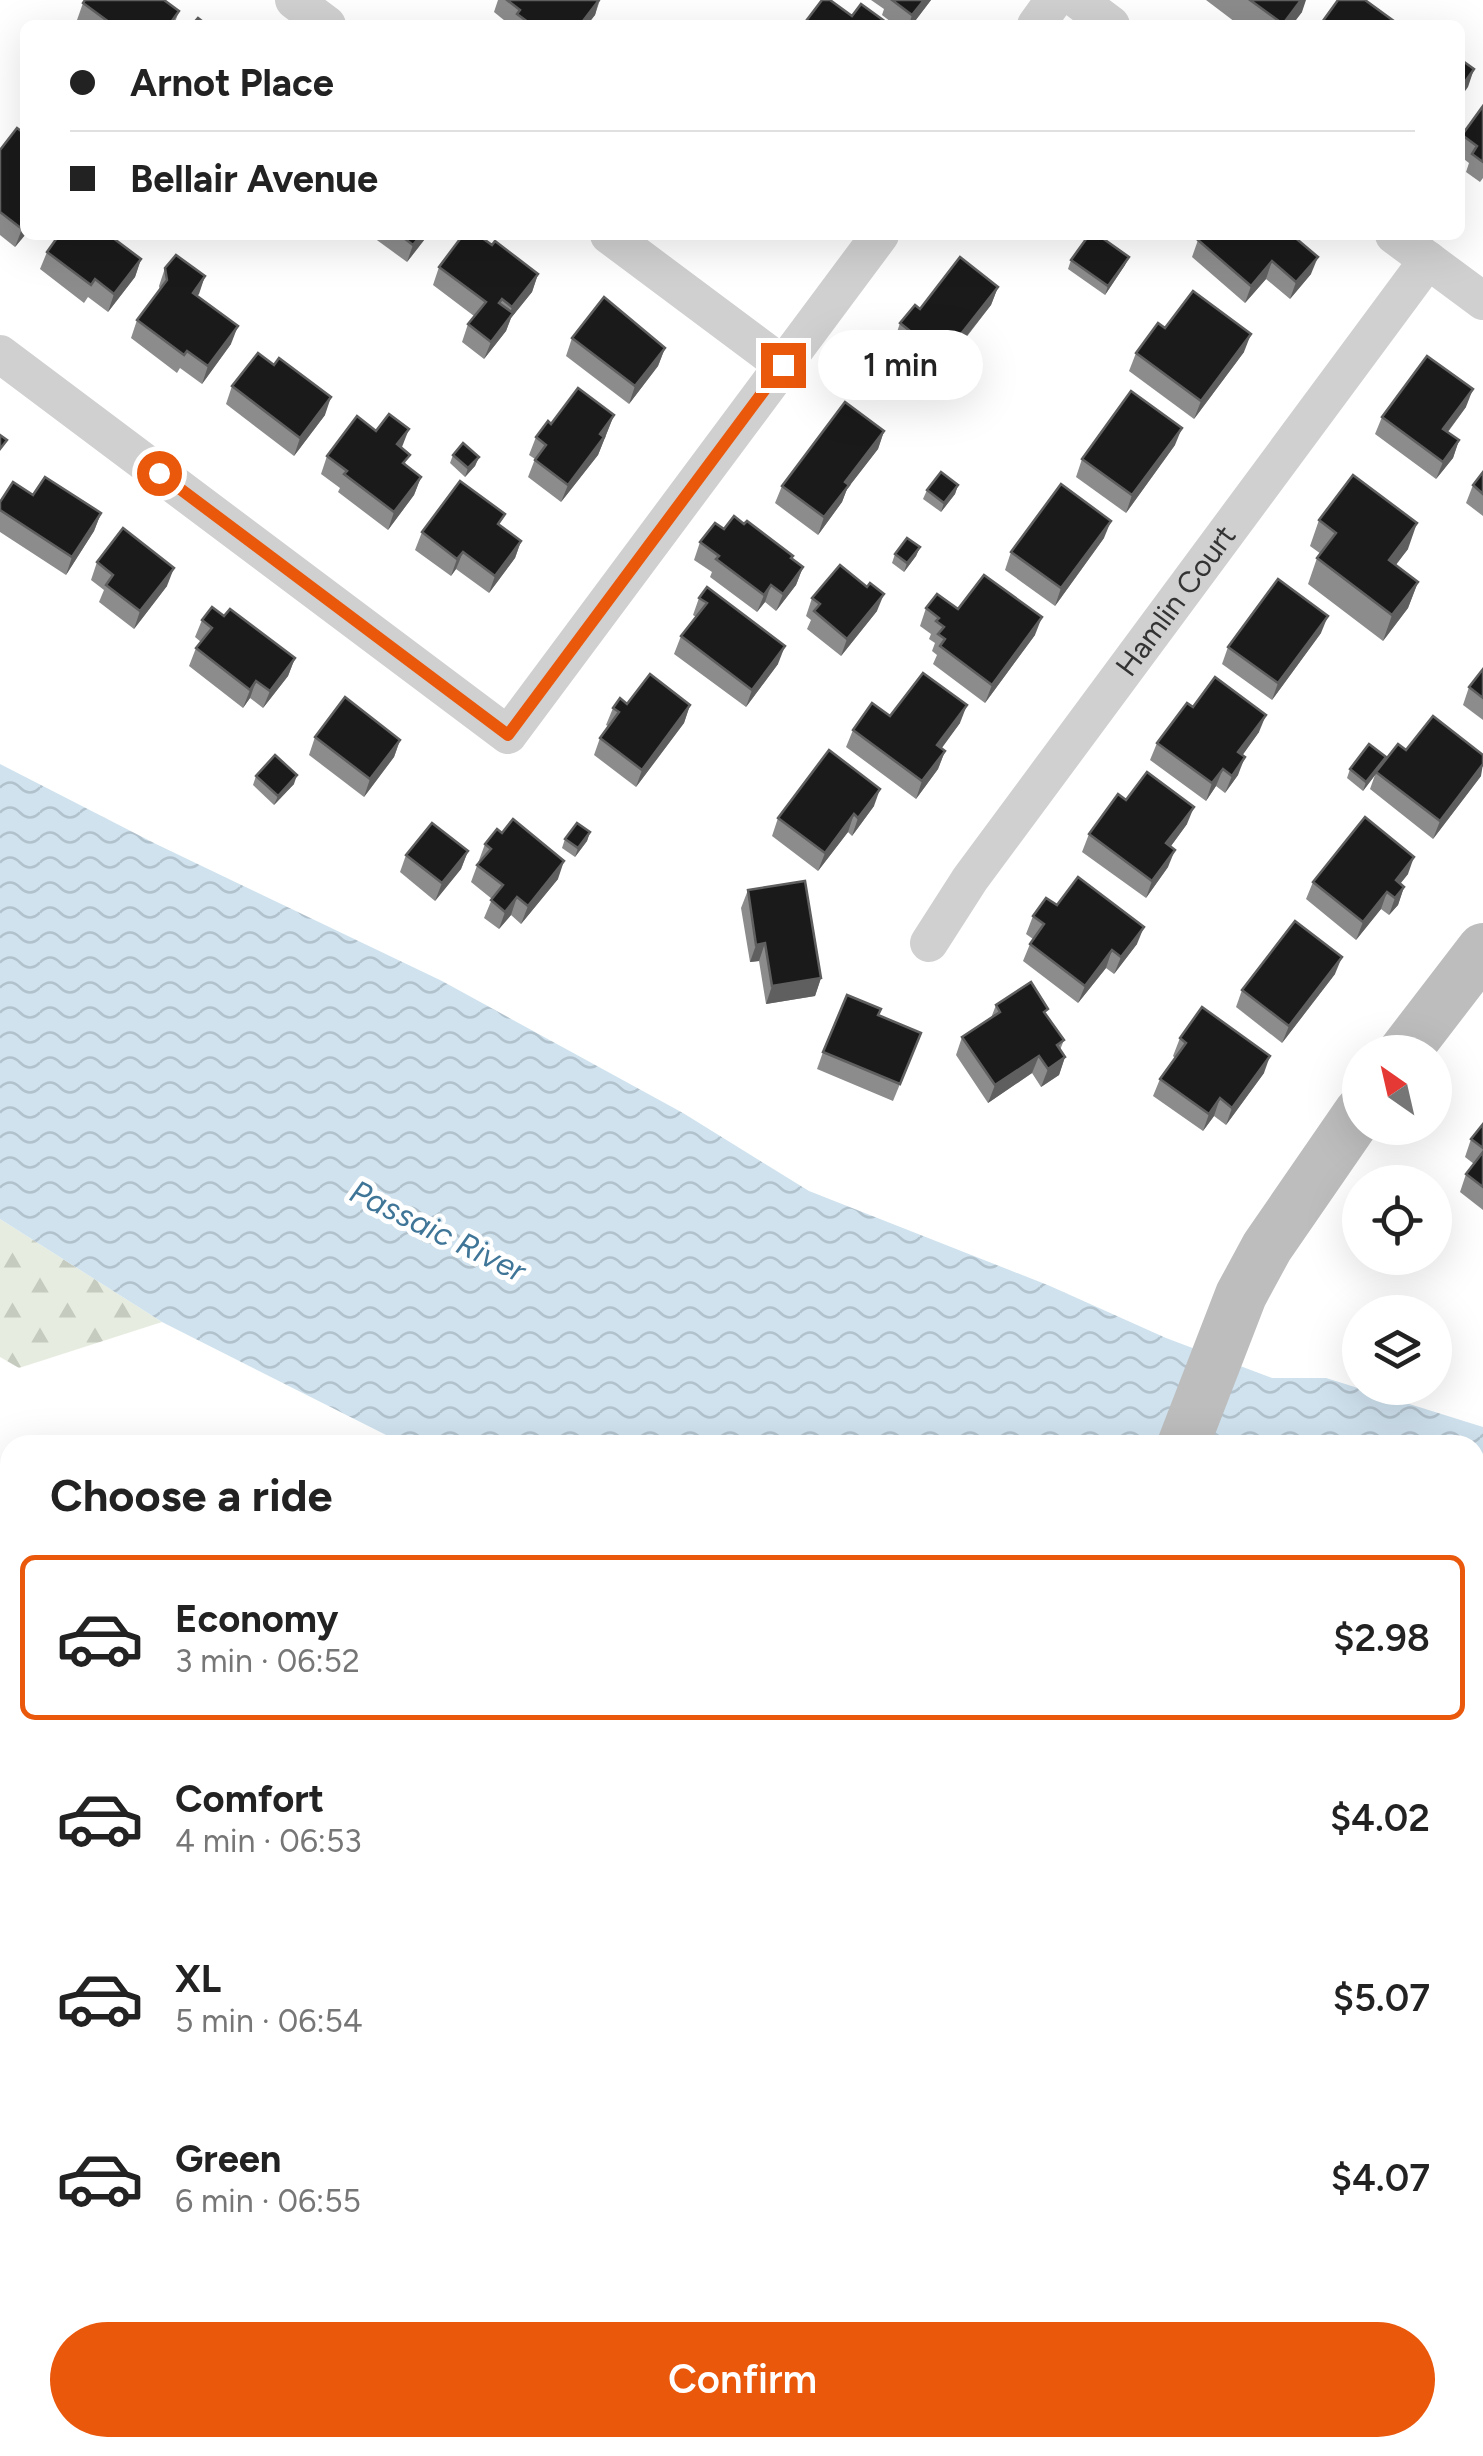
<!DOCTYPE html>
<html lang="en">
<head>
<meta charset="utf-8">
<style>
	:root { --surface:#fff; --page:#f2f2f2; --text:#222; --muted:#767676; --line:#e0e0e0; --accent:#ea580c }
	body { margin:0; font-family:Figtree,sans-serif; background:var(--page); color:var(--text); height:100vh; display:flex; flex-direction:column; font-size:38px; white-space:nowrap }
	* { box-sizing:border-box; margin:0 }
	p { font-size:32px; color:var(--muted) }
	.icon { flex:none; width:55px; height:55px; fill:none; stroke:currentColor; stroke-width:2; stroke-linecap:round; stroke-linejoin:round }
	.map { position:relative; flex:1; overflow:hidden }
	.sheet { position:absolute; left:0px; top:1435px; width:1485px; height:1022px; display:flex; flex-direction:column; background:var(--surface); border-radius:30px 30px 0 0; box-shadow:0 10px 40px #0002 }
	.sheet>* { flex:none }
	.hud { position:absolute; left:20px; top:20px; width:1445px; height:220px; border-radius:15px; box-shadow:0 10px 40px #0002; display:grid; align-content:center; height:220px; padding:0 50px; background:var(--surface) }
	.needle { width:65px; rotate:326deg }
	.fabs { position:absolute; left:1342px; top:1035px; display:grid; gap:20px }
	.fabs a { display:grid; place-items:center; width:110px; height:110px; border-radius:50%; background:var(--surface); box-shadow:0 10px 40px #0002; font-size:50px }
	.end { position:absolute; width:45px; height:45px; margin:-22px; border:12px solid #ea580c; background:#fff; box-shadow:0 0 0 5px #fff }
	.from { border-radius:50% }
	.bubble { position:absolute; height:70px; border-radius:35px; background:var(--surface); box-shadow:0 10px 40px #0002; font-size:32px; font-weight:600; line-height:70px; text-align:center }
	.hud b { display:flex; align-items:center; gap:35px; height:95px; font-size:38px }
	.hud b+b { border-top:2px solid var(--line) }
	.hud i { width:25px; height:25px; background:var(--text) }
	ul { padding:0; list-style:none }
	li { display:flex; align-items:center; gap:30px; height:165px; margin:0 20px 15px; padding:0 30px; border:5px solid transparent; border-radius:15px }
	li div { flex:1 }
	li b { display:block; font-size:38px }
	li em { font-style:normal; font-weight:600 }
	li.on { border-color:var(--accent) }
	li>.icon { width:90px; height:90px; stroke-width:1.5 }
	h2 { padding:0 50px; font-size:45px; line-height:120px }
	.cta { display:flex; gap:20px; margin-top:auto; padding:20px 50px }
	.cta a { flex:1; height:115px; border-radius:60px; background:var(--accent); color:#fff; font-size:40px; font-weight:600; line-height:115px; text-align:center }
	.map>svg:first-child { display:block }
</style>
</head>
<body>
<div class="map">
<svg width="1483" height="2456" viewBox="0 0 1483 2456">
	<defs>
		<pattern id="forest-firs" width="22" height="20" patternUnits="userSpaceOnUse" patternTransform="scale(2.5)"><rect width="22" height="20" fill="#e6ecdf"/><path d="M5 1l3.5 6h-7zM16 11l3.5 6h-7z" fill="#c6cbc0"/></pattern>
		<pattern id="water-waves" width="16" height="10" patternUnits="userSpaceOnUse" patternTransform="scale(2.5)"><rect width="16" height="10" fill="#cfe2ee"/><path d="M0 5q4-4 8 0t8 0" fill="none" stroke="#b2c2cd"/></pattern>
	</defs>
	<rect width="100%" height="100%" fill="#fff"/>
	<!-- forest -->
	<polygon fill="url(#forest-firs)" points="0,1219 162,1322 19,1368 0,1357"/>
	<!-- water -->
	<polygon fill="url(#water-waves)" points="0,764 156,844 442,981 683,1113 809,1191 1050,1286 1166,1338 1272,1378 1326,1378 1483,1427 1483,1824 1475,1824 1475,1445 406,1445 162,1322 0,1219"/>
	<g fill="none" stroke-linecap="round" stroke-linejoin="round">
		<!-- service -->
		<g stroke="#d0d0d0" stroke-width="18">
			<polyline points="0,2092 10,2091"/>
			<polyline points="0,2347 10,2342"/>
		</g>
		<!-- minor -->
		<g stroke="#d0d0d0" stroke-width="38">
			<polyline points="294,0 327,25"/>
			<polyline points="1078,0 1111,25"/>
			<polyline points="1036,25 1054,0"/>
			<polyline points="609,235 783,365"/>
			<polyline points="1394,235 1483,301"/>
			<polyline points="0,354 508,735 880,235"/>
			<path id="s1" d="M929 943 970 879 1428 260"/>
		</g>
		<!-- secondary -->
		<g stroke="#bdbdbd" stroke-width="52">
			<polyline points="1404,1052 1483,949"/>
			<polyline points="1183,1445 1241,1295 1267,1247 1360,1112"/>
			<polyline points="1321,2448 1325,2456"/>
		</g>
		<!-- primary -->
		<g stroke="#ababab" stroke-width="55">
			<polyline points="0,1972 10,1980"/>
			<polyline points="0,2055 10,2063"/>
			<polyline points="1475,2258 1483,2256"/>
			<polyline points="515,2448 529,2456"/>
			<polyline points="705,2456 724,2448"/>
		</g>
	</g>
	<!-- wall -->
	<g fill="#8c8c8c">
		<polygon points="498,0 600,0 595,15 587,25 510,25 494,12"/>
		<polygon points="871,0 931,0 912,25 895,25 882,15 884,9"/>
		<polygon points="1206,0 1301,0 1302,12 1292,25 1239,25"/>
		<polygon points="83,3 179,11 174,25 83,25 77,20"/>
		<polygon points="1483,106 1483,178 1480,182 1466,172 1469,163 1460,156 1460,140 1462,135"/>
		<polygon points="0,150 25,235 15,247 0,235"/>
		<polygon points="370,235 428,235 407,262"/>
		<polygon points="1202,235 1311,274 1290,299 1266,279 1245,303 1192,257 1198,240"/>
		<polygon points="492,245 538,274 532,292 511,318 506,331 484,359 462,342 468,324 474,316 433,285 439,267"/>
		<polygon points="47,252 141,259 135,277 108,312 88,297 84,303 40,269"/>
		<polygon points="1071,260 1125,265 1105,295 1068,269"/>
		<polygon points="165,268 205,276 197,296 231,344 202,384 180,368 177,373 131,338 137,320 160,290 159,286"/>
		<polygon points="998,287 991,305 962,343 964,345 958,362 944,381 894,341 900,323 920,309"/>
		<polygon points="572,338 665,348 658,366 629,404 566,356"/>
		<polygon points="1244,352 1194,419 1129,371 1136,353"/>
		<polygon points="232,386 325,415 294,456 226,404"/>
		<polygon points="1466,407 1448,432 1459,440 1453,458 1436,479 1375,434 1382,417"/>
		<polygon points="614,415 598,455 561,502 528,477 535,459 529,455 536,437 551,424"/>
		<polygon points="376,431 402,448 406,466 421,477 414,495 388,530 338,492 340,488 321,474 327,456"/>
		<polygon points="884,431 878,449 847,489 842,502 818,535 775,503 782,486"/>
		<polygon points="1175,445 1126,513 1076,477 1082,459"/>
		<polygon points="453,455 479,457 475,466 465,477 450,463"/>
		<polygon points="1483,472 1483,516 1466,503 1473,485"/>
		<polygon points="958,485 955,494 941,512 923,499 927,490"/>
		<polygon points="33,495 101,513 94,531 66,575 0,532 0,502"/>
		<polygon points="1319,520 1408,549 1395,565 1418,582 1408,608 1383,641 1308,584 1317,558 1321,554 1310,546"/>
		<polygon points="501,526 521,541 515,558 489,593 456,569 451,576 415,550 422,532"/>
		<polygon points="724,529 792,559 803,567 796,585 776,611 765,602 757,612 710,577 712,572 694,560 700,542"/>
		<polygon points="1104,538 1055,606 1005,570 1011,552"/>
		<polygon points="920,547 916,556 904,572 892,563 895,554"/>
		<polygon points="97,562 167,586 134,629 99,602 104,590 91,580"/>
		<polygon points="699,598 778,664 746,707 674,654 681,636 696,617 693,615"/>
		<polygon points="812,598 877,611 841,656 807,629 811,620 806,616"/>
		<polygon points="926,608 958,609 1035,635 985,703 933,664 937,655 932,651 935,643 929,639 931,634 920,626"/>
		<polygon points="224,616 295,658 288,676 263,708 250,698 243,708 189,666 196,648 201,642 195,637 202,620"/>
		<polygon points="1321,633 1272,700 1222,664 1228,647"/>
		<polygon points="1483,669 1483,720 1463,705 1469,687"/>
		<polygon points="627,704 690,705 684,723 636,787 594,755 600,738 608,726 606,725 613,708"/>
		<polygon points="1193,707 1259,732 1242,755 1238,775 1225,793 1216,786 1206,801 1150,760 1157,743"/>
		<polygon points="890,716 960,723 941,748 945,751 938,769 916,799 846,747 853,730"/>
		<polygon points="315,737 400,740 394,757 364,797 309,755"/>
		<polygon points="1406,750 1481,776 1433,839 1370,789 1375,775 1363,791 1347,778 1350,769 1386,757 1383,762"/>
		<polygon points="256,776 294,784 274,805 253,785"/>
		<polygon points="1126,800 1187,824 1171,846 1168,867 1146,898 1082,852 1089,834"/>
		<polygon points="874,806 852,836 848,832 818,871 772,836 778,818"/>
		<polygon points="590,832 587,841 575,857 562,848 565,839"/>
		<polygon points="485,844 558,879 521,924 511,915 499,929 484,918 492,899 471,882"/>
		<polygon points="468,851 461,869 435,901 400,872 406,855"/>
		<polygon points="1408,874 1400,884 1404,887 1398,905 1389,915 1381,909 1356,940 1306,899 1313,882"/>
		<polygon points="748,890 821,978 815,996 766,1004 759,961 750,962 741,908"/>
		<polygon points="1057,905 1137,944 1114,974 1106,968 1078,1003 1023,961 1030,944 1033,939 1026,934 1033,916"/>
		<polygon points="1335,974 1282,1043 1236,1007 1242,990"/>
		<polygon points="996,1005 1046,1015 1064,1040 1060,1050 1065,1057 1059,1075 1041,1087 1032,1073 988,1103 956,1055 962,1037 991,1018"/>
		<polygon points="879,1016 921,1033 893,1101 817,1069 823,1052"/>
		<polygon points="1180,1038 1264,1073 1226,1125 1214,1116 1203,1131 1153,1096 1160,1079 1175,1058 1173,1056"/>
		<polygon points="1483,1124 1483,1210 1460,1192 1466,1174 1474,1164 1465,1157 1471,1139"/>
	</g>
	<!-- shaded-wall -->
	<g fill="#5f5f5f">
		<polygon points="599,0 595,15 587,25 580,25"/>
		<polygon points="924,0 931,0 912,25 909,25 912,15"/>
		<polygon points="1301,0 1306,0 1302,12 1292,25 1282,25"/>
		<polygon points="1474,69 1468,87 1460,98 1460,89"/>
		<polygon points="25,225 25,235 15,247 22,229"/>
		<polygon points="421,235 428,235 407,262 413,245"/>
		<polygon points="1129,257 1125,265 1105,295 1108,286"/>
		<polygon points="1318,257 1311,274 1290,299 1296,282"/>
		<polygon points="141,259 135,277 108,312 114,294"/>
		<polygon points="1272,261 1266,279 1245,303 1251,286"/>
		<polygon points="538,274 532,292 511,318 506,331 484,359 491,342 508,320 512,307"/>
		<polygon points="205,276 199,294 186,310 193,293"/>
		<polygon points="998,287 991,305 950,357 957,339"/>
		<polygon points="238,326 231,344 202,384 208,366"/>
		<polygon points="1251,334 1244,352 1194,419 1201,401"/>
		<polygon points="964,345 958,362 944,381 950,363"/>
		<polygon points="665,348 658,366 629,404 635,386"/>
		<polygon points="1473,389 1466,407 1437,446 1443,429"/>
		<polygon points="331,397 325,415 294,456 300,438"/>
		<polygon points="614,415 598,455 561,502 568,485"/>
		<polygon points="1182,428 1175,445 1126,513 1132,495"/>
		<polygon points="409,429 402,447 391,462 397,444"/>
		<polygon points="884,431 878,449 847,489 842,502 818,535 824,517 845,482"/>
		<polygon points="1459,440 1453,458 1436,479 1443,462"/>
		<polygon points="479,457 475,466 465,477 468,468"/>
		<polygon points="421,477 414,495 388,530 394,512"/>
		<polygon points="958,485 955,494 941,512 944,503"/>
		<polygon points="101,513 94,531 66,575 72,557"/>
		<polygon points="1111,521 1104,538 1055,606 1061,588"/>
		<polygon points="1417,523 1408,549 1380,586 1389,560"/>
		<polygon points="521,541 515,558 489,593 495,576"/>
		<polygon points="920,547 916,556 904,572 907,563"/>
		<polygon points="463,552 456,569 451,576 457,559"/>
		<polygon points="803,567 796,585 776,611 783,594"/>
		<polygon points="174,568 167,586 134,629 140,611"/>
		<polygon points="1418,582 1408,608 1383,641 1392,615"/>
		<polygon points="771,585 765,602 757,612 764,595"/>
		<polygon points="884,594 877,611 841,656 847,639"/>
		<polygon points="1328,616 1321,633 1272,700 1278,683"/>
		<polygon points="1042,617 1035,635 985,703 992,685"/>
		<polygon points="785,646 778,664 746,707 752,690"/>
		<polygon points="295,658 288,676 263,708 270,691"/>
		<polygon points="256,681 250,698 243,708 250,690"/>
		<polygon points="690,705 684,723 636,787 642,770"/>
		<polygon points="967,705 960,723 931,763 937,745"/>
		<polygon points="1266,715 1259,732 1232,770 1238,752"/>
		<polygon points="400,740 394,757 364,797 370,779"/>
		<polygon points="945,751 938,769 916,799 922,781"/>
		<polygon points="1245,757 1238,775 1225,793 1232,776"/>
		<polygon points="1386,757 1382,766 1363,791 1366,782"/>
		<polygon points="1483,764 1481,776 1433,839 1440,821"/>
		<polygon points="1223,769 1216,786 1206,801 1212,783"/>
		<polygon points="297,775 294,784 274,805 278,796"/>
		<polygon points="880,789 874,806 852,836 858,818"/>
		<polygon points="1194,807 1187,824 1160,861 1166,843"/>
		<polygon points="854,814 848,832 818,871 825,853"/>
		<polygon points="590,832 587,841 575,857 578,848"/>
		<polygon points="1175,850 1168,867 1146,898 1152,881"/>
		<polygon points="468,851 461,869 435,901 442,883"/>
		<polygon points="1414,857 1408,874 1391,895 1396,880"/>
		<polygon points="564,861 558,879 521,924 528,906"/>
		<polygon points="1404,887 1398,905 1389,915 1395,898"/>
		<polygon points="1387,892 1381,909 1356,940 1363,922"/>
		<polygon points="517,897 511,915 499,929 505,912"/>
		<polygon points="1144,927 1137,944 1114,974 1121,957"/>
		<polygon points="765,943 759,961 750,962 756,945"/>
		<polygon points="1112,950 1106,968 1078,1003 1085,986"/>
		<polygon points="1342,957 1335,974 1282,1043 1289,1026"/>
		<polygon points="821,978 815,996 766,1004 772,986"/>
		<polygon points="1039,1056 1032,1073 988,1103 995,1085"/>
		<polygon points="1270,1056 1264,1073 1226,1125 1232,1108"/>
		<polygon points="1065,1057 1059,1075 1041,1087 1048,1069"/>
		<polygon points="1220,1098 1214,1116 1203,1131 1209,1114"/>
	</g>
	<!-- building -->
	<g fill="#1a1a1a" stroke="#5f5f5f" stroke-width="2.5">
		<polygon points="85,0 164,0 179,11 169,25 113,25 83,3"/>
		<polygon points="507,0 599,0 580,25 532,25 517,14 520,10"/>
		<polygon points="822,0 830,0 852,16 861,4 890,25 803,25"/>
		<polygon points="892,0 924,0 912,15"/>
		<polygon points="1250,0 1301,0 1283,24"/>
		<polygon points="1338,0 1365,0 1398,24 1320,25"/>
		<polygon points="198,18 207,25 192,25"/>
		<polygon points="1460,59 1474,69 1460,89"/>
		<polygon points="1483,106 1483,162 1472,154 1477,146 1462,135"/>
		<polygon points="17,128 25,134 25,225 22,229 0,212 0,150"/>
		<polygon points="59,235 109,235 141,259 114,294 95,279 91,285 47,252"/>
		<polygon points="400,235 421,235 413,245"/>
		<polygon points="463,235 478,235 492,245 495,241 538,274 512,307 502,299 499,303 513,313 491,342 468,324 486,302 439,267"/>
		<polygon points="1089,235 1098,235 1129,257 1108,286 1071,260"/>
		<polygon points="1202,235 1292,235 1318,257 1296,282 1272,261 1251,286 1198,240"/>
		<polygon points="176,255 205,276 193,293 238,326 208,366 187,351 184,355 137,320 167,280 165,268"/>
		<polygon points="960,257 998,287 957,339 964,345 950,363 900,323 915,305 920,309"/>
		<polygon points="1193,291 1251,334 1201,401 1136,353 1158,323 1165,328"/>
		<polygon points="604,297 665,348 635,386 572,338"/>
		<polygon points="258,353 274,365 279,358 331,397 300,438 232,386"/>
		<polygon points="1427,356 1473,389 1443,429 1459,440 1443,462 1382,417"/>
		<polygon points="578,388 614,415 600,434 604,437 568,485 535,460 546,445 536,437 548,421 551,424"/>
		<polygon points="1131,391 1182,428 1132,495 1082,459"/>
		<polygon points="845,402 884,431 845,482 849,485 824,517 782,486"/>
		<polygon points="389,414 409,429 397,444 410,455 403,463 421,477 394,512 344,474 347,471 327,456 357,416 376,431"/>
		<polygon points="0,435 7,440 0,449"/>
		<polygon points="463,443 479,457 468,468 453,455"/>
		<polygon points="941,472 958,485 944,503 927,490"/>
		<polygon points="1483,472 1483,494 1473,485"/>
		<polygon points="1353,475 1417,523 1389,560 1418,582 1392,615 1317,558 1336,533 1319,520"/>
		<polygon points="45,477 101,513 72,557 0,510 0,502 13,482 33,495"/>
		<polygon points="460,481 505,514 498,524 521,541 495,576 463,552 457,559 422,532"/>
		<polygon points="1061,484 1111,521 1061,588 1011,552"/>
		<polygon points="734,516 744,524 747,521 793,556 791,558 803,567 783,594 771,585 764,595 716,559 719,556 700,542 715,523 724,529"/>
		<polygon points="123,528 174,568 140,611 106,585 113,575 97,562"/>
		<polygon points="907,538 920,547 907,563 895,554"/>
		<polygon points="840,565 867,587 870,583 884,594 847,639 814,611 820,604 812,598"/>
		<polygon points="984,575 1042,617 992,685 940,646 945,639 938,634 944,627 936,621 939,618 926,608 937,594 958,609"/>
		<polygon points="1278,579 1328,616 1278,683 1228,647"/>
		<polygon points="707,587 785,646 752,690 681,636 707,603 699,598"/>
		<polygon points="212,607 224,616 230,609 295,658 270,691 256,681 250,690 196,648 212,628 202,620"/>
		<polygon points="1483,669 1483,698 1469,687"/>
		<polygon points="923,673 967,705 937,745 945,751 922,781 853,730 872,703 890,716"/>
		<polygon points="650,674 690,705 642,770 600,738 619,712 613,708 620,698 627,704"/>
		<polygon points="1215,677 1266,715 1238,752 1245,757 1232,776 1223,769 1212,783 1157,743 1187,703 1193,707"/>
		<polygon points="345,697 400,740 370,779 315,737"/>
		<polygon points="1433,716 1483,755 1483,764 1440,821 1376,772 1398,744 1406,750"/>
		<polygon points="1369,744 1386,757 1366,782 1350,769"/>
		<polygon points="829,750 880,789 858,818 854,814 825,853 778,818"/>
		<polygon points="275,755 297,775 278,796 256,776"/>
		<polygon points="1147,772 1194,807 1166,843 1175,850 1152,881 1089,834 1118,794 1126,800"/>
		<polygon points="1365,817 1414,857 1396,880 1404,887 1395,898 1387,892 1363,922 1313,882"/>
		<polygon points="513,819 564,861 528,906 517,897 505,912 491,900 503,885 477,865 491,849 485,844 497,829 502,833"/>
		<polygon points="432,823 468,851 442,883 406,855"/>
		<polygon points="577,823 590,832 578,848 565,839"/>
		<polygon points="1078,877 1144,927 1121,957 1112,950 1085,986 1030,944 1044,924 1033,916 1046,898 1057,905"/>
		<polygon points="805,881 821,978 772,986 765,943 756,945 748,890"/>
		<polygon points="1295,921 1342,957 1289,1026 1242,990"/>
		<polygon points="1031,982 1048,1009 1044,1012 1064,1040 1057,1045 1065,1057 1048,1069 1039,1056 995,1085 962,1037 1000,1012 996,1005"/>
		<polygon points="847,995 881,1009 878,1015 921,1033 900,1084 823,1052"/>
		<polygon points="1202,1007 1270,1056 1232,1108 1220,1098 1209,1114 1160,1079 1186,1043 1180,1038"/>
		<polygon points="1483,1124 1483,1148 1471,1139"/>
		<polygon points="1483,1152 1483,1187 1466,1174"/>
	</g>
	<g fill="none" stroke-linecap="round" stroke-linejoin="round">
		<!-- route -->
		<polyline stroke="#ea580c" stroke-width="12" points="159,473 508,735 783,365"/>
	</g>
	<g text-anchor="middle" stroke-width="10" stroke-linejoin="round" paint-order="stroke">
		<!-- street labels -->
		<g font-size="30" fill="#333" stroke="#fff">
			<text dy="10" stroke="none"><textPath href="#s1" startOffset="422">Hamlin Court</textPath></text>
		</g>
		<!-- water labels -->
		<g font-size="32" font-style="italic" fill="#3f7597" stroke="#fff">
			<text transform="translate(438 1231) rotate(26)" y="11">Passaic River</text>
		</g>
	</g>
</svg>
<div class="fabs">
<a><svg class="needle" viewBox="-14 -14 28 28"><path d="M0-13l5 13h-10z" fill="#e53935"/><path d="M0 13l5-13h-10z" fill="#767676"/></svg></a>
<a><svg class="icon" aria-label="locate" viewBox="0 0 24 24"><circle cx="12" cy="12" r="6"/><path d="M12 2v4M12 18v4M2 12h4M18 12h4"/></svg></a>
<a><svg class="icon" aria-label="layers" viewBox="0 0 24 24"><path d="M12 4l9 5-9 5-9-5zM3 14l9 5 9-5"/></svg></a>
</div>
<i class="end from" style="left:159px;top:473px"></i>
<i class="end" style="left:783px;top:365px"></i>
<div class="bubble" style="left:818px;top:330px;width:165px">1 min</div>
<div class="hud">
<b><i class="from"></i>Arnot Place</b>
<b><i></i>Bellair Avenue</b>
</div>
<section class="sheet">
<h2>Choose a ride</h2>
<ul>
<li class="on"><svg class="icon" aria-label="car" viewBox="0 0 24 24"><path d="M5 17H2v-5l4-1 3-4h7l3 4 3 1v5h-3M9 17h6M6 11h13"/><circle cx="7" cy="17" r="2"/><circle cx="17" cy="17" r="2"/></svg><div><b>Economy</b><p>3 min · 06:52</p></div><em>$2.98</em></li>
<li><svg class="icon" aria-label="car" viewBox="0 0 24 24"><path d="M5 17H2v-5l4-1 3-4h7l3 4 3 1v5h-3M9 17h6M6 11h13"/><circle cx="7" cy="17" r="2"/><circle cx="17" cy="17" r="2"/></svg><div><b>Comfort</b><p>4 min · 06:53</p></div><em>$4.02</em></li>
<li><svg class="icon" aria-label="car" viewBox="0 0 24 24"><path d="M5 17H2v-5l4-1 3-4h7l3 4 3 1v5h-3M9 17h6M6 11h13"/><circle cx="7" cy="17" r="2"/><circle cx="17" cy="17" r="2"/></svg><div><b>XL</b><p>5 min · 06:54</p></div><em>$5.07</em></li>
<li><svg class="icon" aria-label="car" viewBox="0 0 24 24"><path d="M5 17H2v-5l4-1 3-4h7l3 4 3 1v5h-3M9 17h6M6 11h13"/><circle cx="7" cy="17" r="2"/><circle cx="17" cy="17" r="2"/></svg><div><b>Green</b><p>6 min · 06:55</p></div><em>$4.07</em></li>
</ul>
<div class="cta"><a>Confirm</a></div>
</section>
</div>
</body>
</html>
